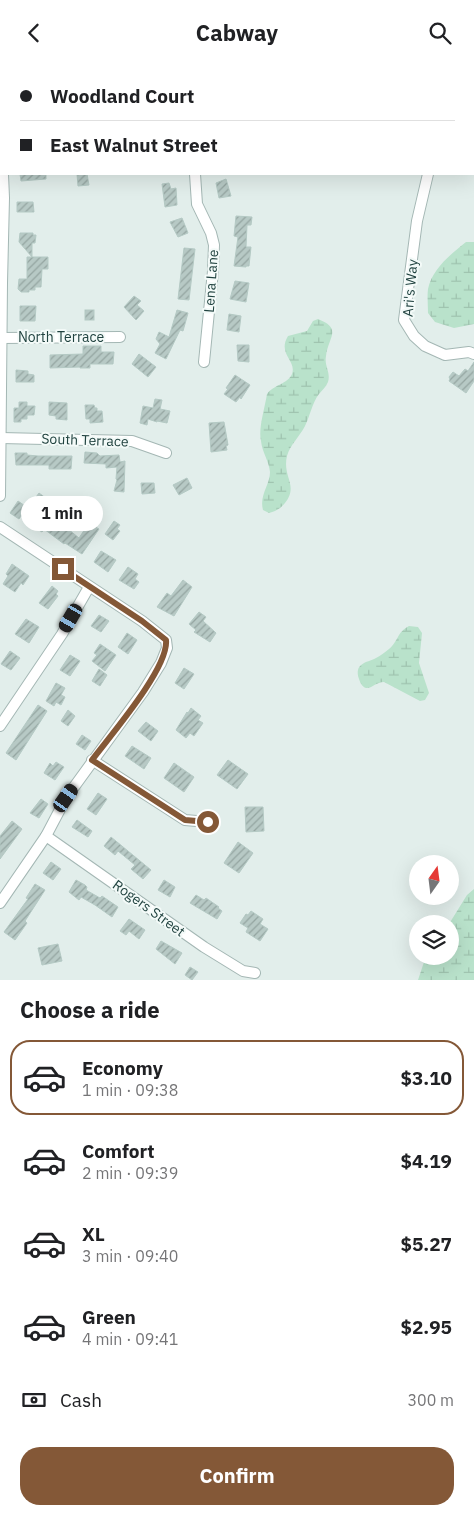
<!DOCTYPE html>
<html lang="en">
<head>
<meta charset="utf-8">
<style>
	:root { --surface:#fff; --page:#f6f6f6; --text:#202124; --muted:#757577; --line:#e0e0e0; --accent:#845837 }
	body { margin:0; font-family:"IBM Plex Sans",sans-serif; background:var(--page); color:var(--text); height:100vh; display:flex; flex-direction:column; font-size:19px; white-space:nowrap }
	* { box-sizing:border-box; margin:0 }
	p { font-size:16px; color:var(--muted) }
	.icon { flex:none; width:28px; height:28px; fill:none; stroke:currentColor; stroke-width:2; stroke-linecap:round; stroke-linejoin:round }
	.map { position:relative; height:915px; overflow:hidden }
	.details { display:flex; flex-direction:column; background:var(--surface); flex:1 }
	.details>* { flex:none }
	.hud { position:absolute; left:0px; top:0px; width:475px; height:110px; box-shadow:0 5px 20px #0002; display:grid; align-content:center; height:110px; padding:0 20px; background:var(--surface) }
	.needle { width:32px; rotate:14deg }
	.fabs { position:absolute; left:409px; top:790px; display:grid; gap:10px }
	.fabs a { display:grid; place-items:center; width:50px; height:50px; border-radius:50%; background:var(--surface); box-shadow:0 5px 20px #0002; font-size:25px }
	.end { position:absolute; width:22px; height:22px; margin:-11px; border:6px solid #845837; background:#fff; box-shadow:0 0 0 2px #fff }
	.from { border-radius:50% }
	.bubble { position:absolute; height:35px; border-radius:18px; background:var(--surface); box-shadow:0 5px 20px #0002; font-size:16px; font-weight:700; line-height:35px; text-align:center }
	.car { position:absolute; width:15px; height:30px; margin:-15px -8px; border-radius:6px; box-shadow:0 0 4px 1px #0007; background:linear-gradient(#222 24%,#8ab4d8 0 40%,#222 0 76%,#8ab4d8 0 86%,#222 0) }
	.hud b { display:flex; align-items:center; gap:18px; height:48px; font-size:19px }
	.hud b+b { border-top:1px solid var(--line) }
	.hud i { width:12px; height:12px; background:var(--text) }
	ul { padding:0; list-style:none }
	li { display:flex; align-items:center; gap:15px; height:75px; margin:0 10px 8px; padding:0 10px; border:2px solid transparent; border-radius:20px }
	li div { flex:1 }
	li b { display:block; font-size:19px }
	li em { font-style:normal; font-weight:700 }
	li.active { border-color:var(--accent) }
	li>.icon { width:45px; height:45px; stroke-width:1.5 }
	h2 { padding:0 20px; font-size:22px; line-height:60px }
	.pay { display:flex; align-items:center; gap:12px; height:55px; padding:0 20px; font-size:19px }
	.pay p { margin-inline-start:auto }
	.primary-button { display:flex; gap:10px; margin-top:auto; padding:10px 20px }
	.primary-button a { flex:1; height:58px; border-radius:20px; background:var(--accent); color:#fff; font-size:20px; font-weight:700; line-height:58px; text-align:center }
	header { display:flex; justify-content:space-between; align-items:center; height:65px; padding:0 20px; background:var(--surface); font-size:22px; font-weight:700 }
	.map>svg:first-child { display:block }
</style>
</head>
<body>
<header><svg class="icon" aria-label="back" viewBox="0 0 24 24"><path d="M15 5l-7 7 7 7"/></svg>Cabway<svg class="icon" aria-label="search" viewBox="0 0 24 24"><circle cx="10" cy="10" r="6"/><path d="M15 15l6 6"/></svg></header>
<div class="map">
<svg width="474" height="915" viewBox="0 0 474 915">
	<defs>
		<pattern id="wetland-marsh" width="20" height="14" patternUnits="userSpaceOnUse" patternTransform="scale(1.25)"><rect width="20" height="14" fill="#b9e2cb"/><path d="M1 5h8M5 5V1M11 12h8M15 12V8" fill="none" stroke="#9fc3af"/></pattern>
		<pattern id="building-hatch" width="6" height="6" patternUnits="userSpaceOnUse" patternTransform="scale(1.25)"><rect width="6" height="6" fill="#b7c9c5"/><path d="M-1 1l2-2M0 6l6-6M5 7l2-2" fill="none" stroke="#94a5a1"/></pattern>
	</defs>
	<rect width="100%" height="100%" fill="#e2eeeb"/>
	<!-- wetland -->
	<g fill="url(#wetland-marsh)">
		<path d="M466 177H474V259L454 263 435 257 428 248C428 240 427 232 428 224 432 204 451 189 466 177Z"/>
		<path d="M318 254C343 264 328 272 326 291 324 301 331 307 328 317 326 322 322 325 319 329 312 338 310 351 305 361 300 371 290 380 287 391 282 412 299 420 285 438 280 444 276 446 269 448L263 445C259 430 270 420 270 407 269 396 262 387 261 376 258 364 265 342 267 329 273 320 288 319 292 309 297 296 277 289 288 271L307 266 313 256Z"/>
		<path d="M409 561 418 562 422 568 419 598 429 628 425 635 420 636 384 617C376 617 371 624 366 623 362 622 360 617 359 614 354 598 366 598 376 593 380 591 385 587 389 584 398 577 397 567 409 561Z"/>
		<polygon points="474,824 474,915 418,915 426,891 450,891 449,859 467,830"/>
	</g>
	<!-- building -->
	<g fill="url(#building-hatch)" stroke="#b4c9c4">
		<polygon points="20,109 46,109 46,114 21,116"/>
		<polygon points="77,109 87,109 89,120 78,121"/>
		<polygon points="226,114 231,131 219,133 216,118"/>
		<polygon points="169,118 171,124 176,123 177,140 165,142 162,119"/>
		<polygon points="17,137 33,137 34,147 17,147"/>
		<polygon points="236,151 252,152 251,160 247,160 246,182 251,182 249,201 246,201 246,202 234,201 238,172 234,171"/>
		<polygon points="182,153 188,168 178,172 170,157"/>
		<polygon points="20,168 33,168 33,170 36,170 35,178 32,178 32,192 19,177"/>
		<polygon points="184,183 195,184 189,235 178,234"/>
		<polygon points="27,192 48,192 48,204 42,204 41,222 35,222 35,225 29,225 29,227 21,227 18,224 19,214 27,214"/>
		<polygon points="235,216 249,218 246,237 230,234"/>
		<polygon points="134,231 141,236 137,240 144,246 136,255 124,242"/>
		<polygon points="20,241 36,241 35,256 20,256"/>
		<rect x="85" y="245" width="9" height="10"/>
		<polygon points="177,245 188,248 183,266 180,265 166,294 155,288 160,279 156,274 159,267 169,272"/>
		<polygon points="229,249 241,251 239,267 227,265"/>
		<polygon points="237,280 249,280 249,297 238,296"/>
		<polygon points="83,281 101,281 101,287 114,287 113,299 90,299 90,303 80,303 80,302 50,303 50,290 83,289"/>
		<polygon points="139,289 156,302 148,312 132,299"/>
		<polygon points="474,297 474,316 466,328 449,316 450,314 449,312 453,307 459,311 465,304 468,306"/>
		<polygon points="16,305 28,306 28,309 34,310 34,317 16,317"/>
		<polygon points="235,310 250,320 241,334 240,332 236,337 224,329 228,324 226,323"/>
		<polygon points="155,334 162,335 160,344 170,346 167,358 157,356 157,357 148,354 147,360 140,358 143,341 153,343"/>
		<polygon points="19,337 27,337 27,341 35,341 34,350 27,350 27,354 21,354 21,357 14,357 14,343 19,343"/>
		<polygon points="49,337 67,338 67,355 56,354 56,351 49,350"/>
		<polygon points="85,340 94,340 95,343 97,343 97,346 102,346 103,357 90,358 90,354 86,354"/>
		<polygon points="224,357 228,380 226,381 227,385 211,387 209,358"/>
		<polygon points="85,387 97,388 100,391 119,390 120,397 125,396 124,427 114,426 117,415 116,414 117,402 106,403 106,399 84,398"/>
		<polygon points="15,388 27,388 27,390 38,391 72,391 71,404 49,404 49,400 16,400"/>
		<polygon points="187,413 192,423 179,430 173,420"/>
		<polygon points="141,418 154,418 155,428 142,429"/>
		<polygon points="39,428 47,434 39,444 61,458 76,438 83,443 68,464 79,473 89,458 99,464 82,489 65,478 64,479 44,464 42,467 34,462 38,456 26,448 23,452 21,451 19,454 10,448 18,436 28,443"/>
		<polygon points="114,456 120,460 117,464 120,466 113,475 105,469"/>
		<polygon points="101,486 116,495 108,507 94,497"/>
		<polygon points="12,499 29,511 23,520 21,518 15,527 3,519 8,511 6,509"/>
		<polygon points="128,502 138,509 135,514 139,517 134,524 119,515"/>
		<polygon points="183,515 192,522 174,551 157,542 167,528 171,531"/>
		<polygon points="52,521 58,526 56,529 58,531 48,544 39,538"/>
		<polygon points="199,547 206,552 203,556 216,568 210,577 194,567 196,565 189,559"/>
		<polygon points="99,550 109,556 101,567 91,561"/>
		<polygon points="26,554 39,562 29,578 15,569"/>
		<polygon points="127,568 137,575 128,589 118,582"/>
		<polygon points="100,579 116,590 105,606 92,596 97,590 94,588"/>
		<polygon points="10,586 20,593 11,605 1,599"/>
		<polygon points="70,590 80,596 70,611 60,605"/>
		<polygon points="184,603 194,609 184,624 175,618"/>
		<polygon points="99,604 107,610 100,621 92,616"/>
		<polygon points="56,618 65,623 61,630 65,632 61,640 56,637 54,641 46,636"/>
		<polygon points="38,640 47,646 16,695 6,688"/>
		<polygon points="191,643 201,651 198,655 203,658 194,671 190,668 186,673 176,665 187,647 188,648"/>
		<polygon points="68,645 75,651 68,661 61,656"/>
		<polygon points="146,657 158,666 151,676 138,666"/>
		<polygon points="82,670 91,676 85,685 76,679"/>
		<polygon points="132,681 151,693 144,704 125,691"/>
		<polygon points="228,695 248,709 237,724 217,710"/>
		<polygon points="56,697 64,702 55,715 44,708 50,698 53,701"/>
		<polygon points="174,698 194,712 184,727 164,713"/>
		<polygon points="98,728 107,734 96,750 87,744"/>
		<polygon points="41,734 48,739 39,753 30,748"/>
		<polygon points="245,742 263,742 264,766 246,767"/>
		<polygon points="77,755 92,766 88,772 72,762"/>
		<polygon points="12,756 22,764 0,794 0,771"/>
		<polygon points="111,772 151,805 143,814 131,804 135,800 118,786 115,790 104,781"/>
		<polygon points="238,777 253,788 239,808 224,798"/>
		<polygon points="51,797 61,804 53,815 43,808"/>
		<polygon points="76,815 85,820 87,822 86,825 100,833 102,831 118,842 112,852 95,840 81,832 79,835 69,827"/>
		<polygon points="164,815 175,822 170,832 158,825"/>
		<polygon points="35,819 45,825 25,856 27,858 15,875 4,867 28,834 26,833"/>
		<polygon points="196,830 204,835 206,833 219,842 218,843 222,846 217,854 190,838"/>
		<polygon points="251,846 263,854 260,859 268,864 260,876 246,867 248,863 240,858 246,849 248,850"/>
		<polygon points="129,854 145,865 139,874 129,866 126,870 120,866"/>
		<polygon points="161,876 182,888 175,899 156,884"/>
		<polygon points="58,879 62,896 42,900 38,883"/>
		<polygon points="190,902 198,907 192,915 185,910"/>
	</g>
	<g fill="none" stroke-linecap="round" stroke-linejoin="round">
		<defs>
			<g id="minor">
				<polyline points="0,76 1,85"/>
				<polyline points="195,109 197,139 211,168 214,180 213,206 204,297"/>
				<polyline points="428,109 417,156 404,255 414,271 425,281 445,290 469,287 474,289"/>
				<polyline points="2,273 120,272"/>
				<polyline points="1,373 132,376 166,388"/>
				<polyline points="0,431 2,218 4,133 3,109"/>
				<polyline points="0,462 142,556 166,575 167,583 161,598 143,627 66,733 46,771 0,838"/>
				<polyline points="0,661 62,569 89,522"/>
				<polyline points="92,695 185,755 208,757"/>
				<polyline points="46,771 204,882 243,906 255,908"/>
			</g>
		</defs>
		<!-- minor casing -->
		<use href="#minor" stroke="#a4b7b4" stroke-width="12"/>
		<!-- minor -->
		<use href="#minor" stroke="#fff" stroke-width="10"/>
	</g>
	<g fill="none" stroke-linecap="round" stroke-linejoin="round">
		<!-- route -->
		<path stroke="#845837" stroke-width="6" d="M63 504 142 556 166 575C169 603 110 671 92 695L185 755 208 757"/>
	</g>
	<g text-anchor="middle" stroke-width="4" stroke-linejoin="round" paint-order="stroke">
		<!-- street labels -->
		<g font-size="14" fill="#20423f" stroke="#f3faf8">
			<text transform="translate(211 216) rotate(-86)" y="5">Lena Lane</text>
			<text transform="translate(410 223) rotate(-85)" y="5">Ari's Way</text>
			<text x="61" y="277">North Terrace</text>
			<text transform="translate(85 375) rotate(2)" y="5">South Terrace</text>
			<text transform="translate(149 843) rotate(36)" y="5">Rogers Street</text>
		</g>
	</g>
</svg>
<div class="fabs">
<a><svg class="needle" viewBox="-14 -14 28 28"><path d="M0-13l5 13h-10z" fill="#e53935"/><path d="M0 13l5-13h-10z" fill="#757577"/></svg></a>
<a><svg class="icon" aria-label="layers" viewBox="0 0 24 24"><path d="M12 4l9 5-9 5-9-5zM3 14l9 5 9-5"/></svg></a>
</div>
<i class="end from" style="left:208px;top:757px"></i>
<i class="end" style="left:63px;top:504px"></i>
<div class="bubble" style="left:21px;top:431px;width:82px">1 min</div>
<i class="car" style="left:71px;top:553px;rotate:210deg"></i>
<i class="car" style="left:66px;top:733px;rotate:35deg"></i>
<div class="hud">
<b><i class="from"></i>Woodland Court</b>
<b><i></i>East Walnut Street</b>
</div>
</div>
<section class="details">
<h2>Choose a ride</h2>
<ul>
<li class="active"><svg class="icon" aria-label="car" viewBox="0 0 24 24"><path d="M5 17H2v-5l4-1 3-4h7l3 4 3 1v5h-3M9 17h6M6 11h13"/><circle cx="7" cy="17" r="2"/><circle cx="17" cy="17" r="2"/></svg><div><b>Economy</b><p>1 min · 09:38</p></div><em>$3.10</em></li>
<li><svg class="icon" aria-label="car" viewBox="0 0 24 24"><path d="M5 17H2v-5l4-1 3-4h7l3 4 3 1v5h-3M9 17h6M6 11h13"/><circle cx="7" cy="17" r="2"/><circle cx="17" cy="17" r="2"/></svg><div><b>Comfort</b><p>2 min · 09:39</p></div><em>$4.19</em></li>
<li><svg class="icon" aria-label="car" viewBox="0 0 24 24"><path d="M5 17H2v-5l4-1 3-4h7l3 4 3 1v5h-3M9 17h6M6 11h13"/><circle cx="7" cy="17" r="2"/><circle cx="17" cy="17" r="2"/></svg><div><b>XL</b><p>3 min · 09:40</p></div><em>$5.27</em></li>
<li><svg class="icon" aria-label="car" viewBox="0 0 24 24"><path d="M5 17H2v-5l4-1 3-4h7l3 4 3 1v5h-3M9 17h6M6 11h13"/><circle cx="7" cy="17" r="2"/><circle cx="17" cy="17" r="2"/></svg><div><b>Green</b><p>4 min · 09:41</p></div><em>$2.95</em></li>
</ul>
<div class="pay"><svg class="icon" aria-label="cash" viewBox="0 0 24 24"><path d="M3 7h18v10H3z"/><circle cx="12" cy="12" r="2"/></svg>Cash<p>300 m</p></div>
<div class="primary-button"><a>Confirm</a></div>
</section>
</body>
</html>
